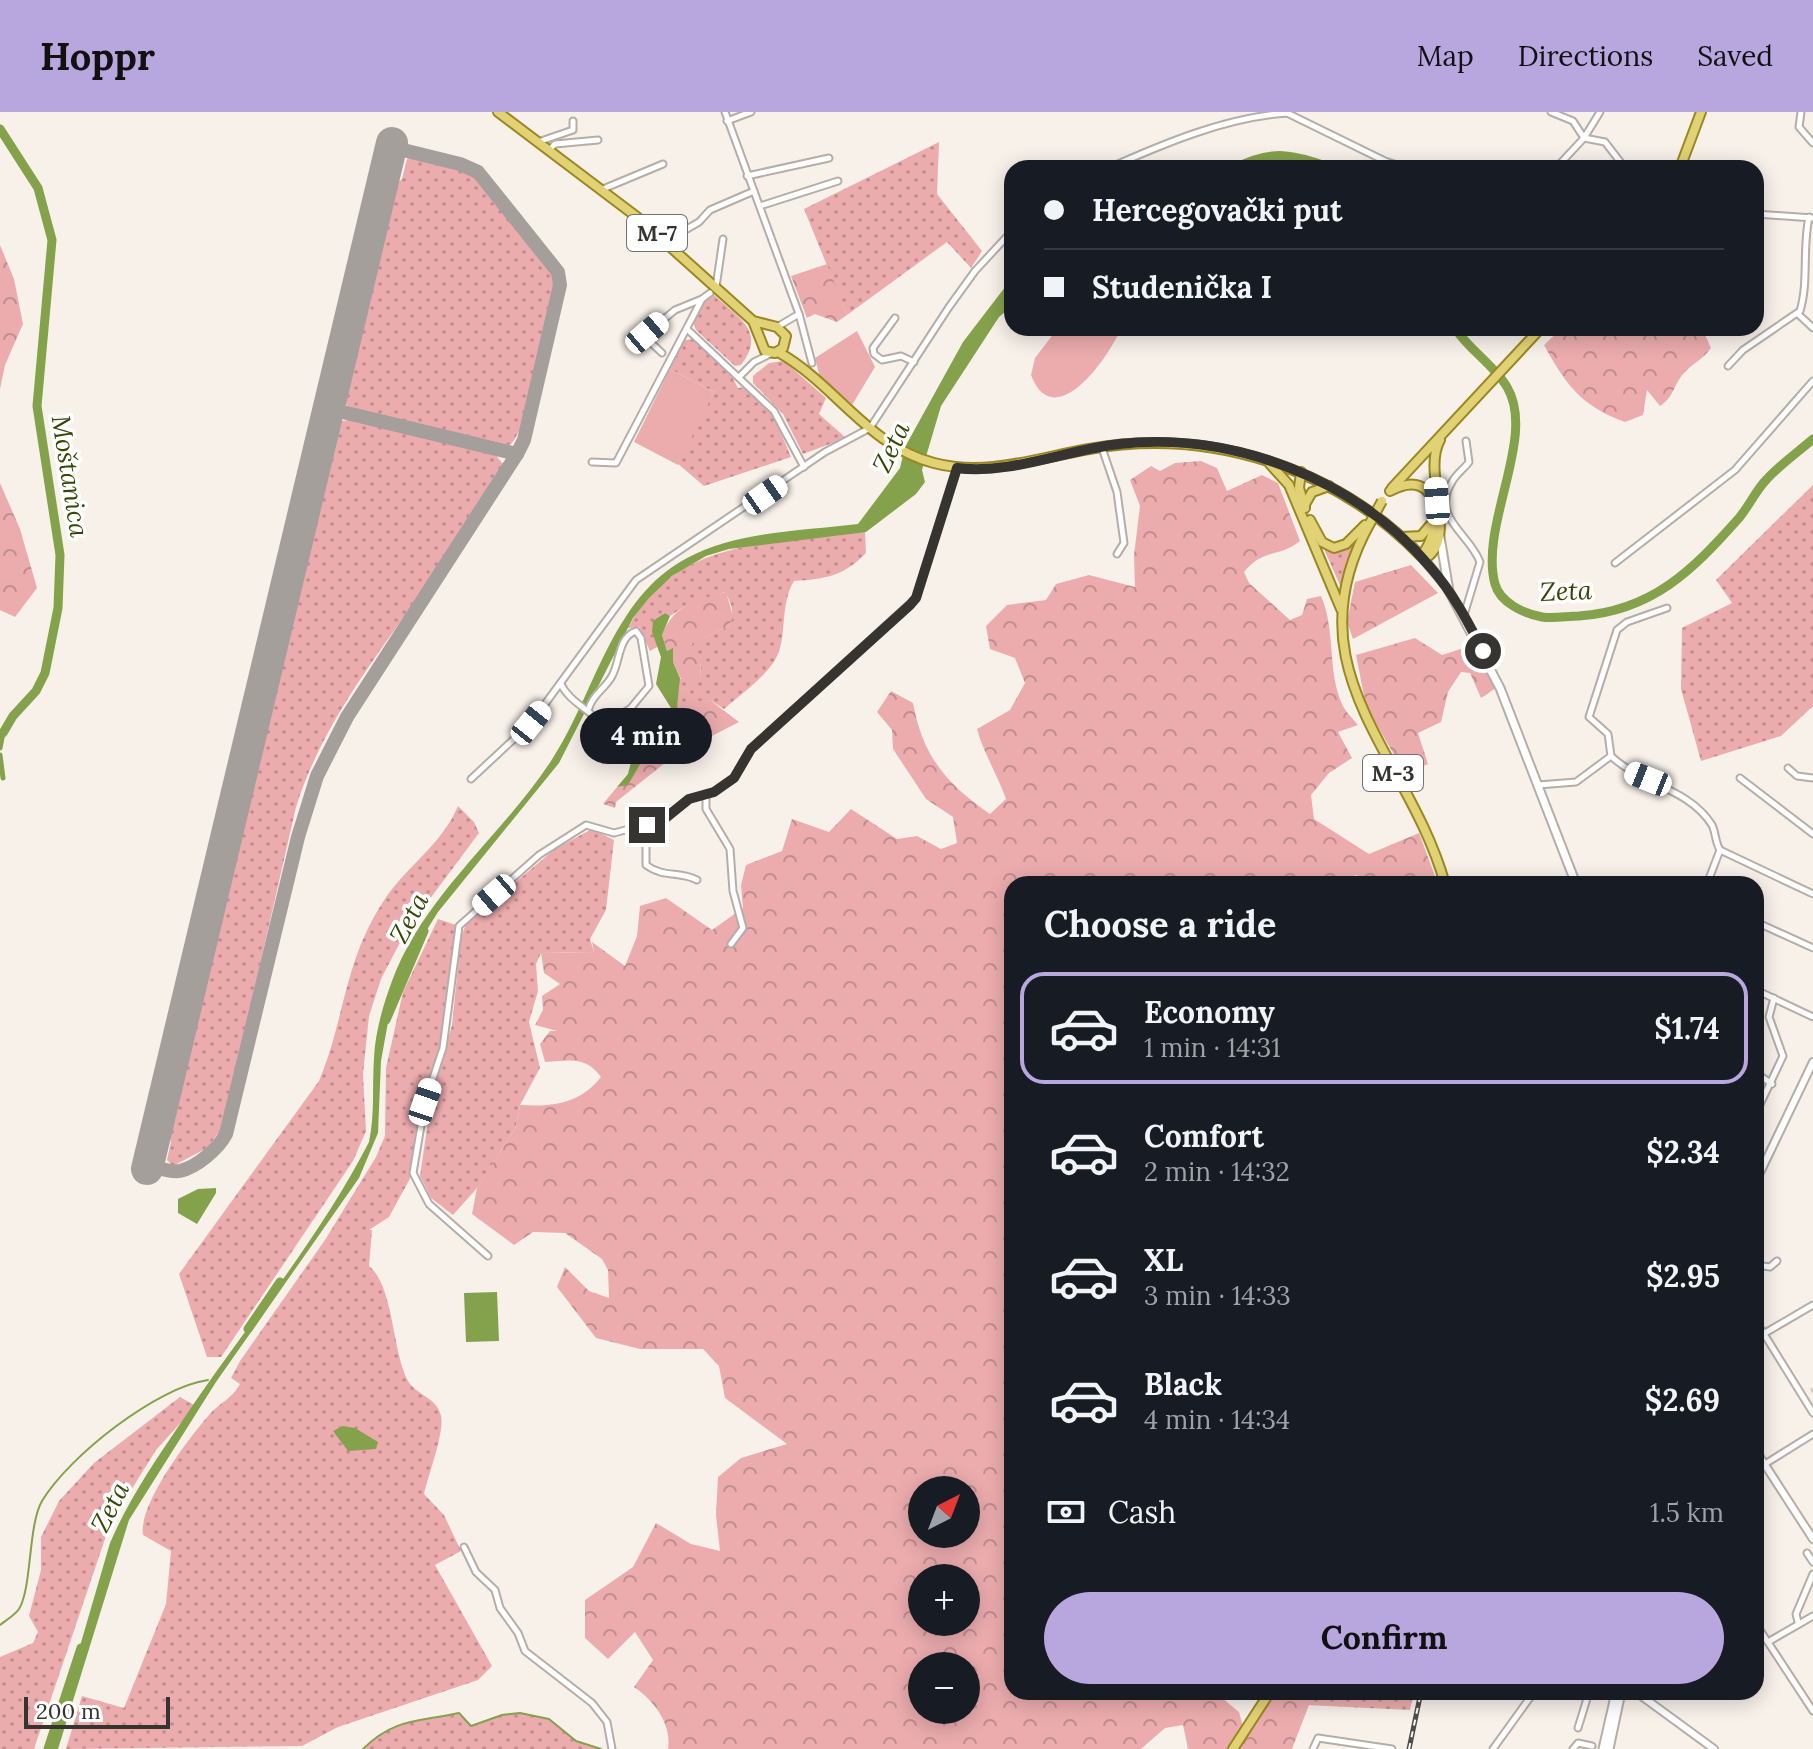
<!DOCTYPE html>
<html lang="en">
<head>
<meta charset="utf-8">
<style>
	:root { --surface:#171b24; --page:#20242c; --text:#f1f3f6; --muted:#9ea1a6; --line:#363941; --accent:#b8a6de }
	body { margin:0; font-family:Lora,serif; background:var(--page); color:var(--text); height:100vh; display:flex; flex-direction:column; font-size:30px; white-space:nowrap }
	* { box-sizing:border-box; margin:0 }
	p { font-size:26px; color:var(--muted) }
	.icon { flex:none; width:44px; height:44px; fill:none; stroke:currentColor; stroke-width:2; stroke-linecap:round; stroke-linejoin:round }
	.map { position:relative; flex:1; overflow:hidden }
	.sheet { position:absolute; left:1004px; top:764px; width:760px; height:824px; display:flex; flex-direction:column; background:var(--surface); border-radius:24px; box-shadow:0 4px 20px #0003 }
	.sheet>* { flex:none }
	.guide { position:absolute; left:1004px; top:48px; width:760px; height:176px; border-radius:24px; box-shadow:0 4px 20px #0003; display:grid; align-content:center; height:176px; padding:0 40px; background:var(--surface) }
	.needle { width:52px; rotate:42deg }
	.fabs { position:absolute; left:908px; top:1364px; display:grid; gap:16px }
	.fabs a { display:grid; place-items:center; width:72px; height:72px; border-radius:50%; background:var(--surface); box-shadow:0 4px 20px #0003; font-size:40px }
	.scale { position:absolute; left:24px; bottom:20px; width:146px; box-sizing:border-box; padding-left:8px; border:4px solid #363431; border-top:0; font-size:22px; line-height:28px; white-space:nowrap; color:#363431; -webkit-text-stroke:6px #fff; paint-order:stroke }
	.end { position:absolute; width:36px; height:36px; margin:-18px; border:10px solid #363431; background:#fff; box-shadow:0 0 0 4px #fff }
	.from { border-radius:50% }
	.bubble { position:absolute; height:56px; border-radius:28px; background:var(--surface); box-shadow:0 4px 20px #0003; font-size:26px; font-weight:700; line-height:56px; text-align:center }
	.car { position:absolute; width:24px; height:48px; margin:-24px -12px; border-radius:10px; box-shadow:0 0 6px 2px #0007; background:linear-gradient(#fff 24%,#345 0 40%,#fff 0 76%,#345 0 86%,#fff 0) }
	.guide b { display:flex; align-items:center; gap:28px; height:76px; font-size:30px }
	.guide b+b { border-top:2px solid var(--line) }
	.guide i { width:20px; height:20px; background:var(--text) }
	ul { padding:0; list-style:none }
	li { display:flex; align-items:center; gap:24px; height:112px; margin:0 16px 12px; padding:0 24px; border:4px solid transparent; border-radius:24px }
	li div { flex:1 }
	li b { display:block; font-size:30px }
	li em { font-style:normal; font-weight:700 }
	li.current { border-color:var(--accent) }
	li>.icon { width:72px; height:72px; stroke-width:1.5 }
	h2 { padding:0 40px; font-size:36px; line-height:96px }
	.pay { display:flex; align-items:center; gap:20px; height:88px; padding:0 40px; font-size:30px }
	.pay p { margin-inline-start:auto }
	.action { display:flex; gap:16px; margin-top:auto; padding:16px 40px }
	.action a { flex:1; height:92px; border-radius:48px; background:var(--accent); color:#111; font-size:32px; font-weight:700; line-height:92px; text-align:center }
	header { display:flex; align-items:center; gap:48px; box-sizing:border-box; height:112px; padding:0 40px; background:var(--accent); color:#111 }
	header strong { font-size:38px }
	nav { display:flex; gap:44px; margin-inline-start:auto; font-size:28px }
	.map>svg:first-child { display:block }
</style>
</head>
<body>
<header>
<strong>Hoppr</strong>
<nav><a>Map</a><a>Directions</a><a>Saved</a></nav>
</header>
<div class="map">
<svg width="1813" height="1637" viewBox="0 0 1813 1637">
	<defs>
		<pattern id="grass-dots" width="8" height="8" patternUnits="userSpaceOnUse" patternTransform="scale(2)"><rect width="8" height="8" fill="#ecacae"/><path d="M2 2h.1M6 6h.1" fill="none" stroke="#c08d8e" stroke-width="1.8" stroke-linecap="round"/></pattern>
		<pattern id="forest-crowns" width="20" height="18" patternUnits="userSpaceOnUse" patternTransform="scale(2)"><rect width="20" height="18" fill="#ecacae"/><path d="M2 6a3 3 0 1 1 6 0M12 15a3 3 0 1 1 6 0" fill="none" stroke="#c08d8e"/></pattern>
	</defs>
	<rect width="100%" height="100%" fill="#f8f1ea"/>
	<!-- grass -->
	<g fill="url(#grass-dots)">
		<polygon points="939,30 937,82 982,139 971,156 947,130 847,203 804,97"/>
		<path d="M413 45 461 58 480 68 554 162 555 174C548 205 530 317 510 333L349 296 344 290 394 74 402 67 407 47Z"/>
		<path d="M714 183C738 206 767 219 741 253L735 254 696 218 693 210 704 187Z"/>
		<polygon points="693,227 730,261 738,276 745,275 773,302 791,345 704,374 677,351 714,280 670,257 685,228"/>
		<polygon points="784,249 826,286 819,302 846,326 803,342 783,302 753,271 753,264 769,251"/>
		<path d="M349 308 495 342 503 352C491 381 471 409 453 435 398 518 326 599 296 695L223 1015 207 1036 173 1054 167 1048 171 1030 167 1018 336 315 342 309Z"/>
		<polygon points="1813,373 1813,594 1781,624 1701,649 1681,577 1682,516 1732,491 1716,468"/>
		<polygon points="1297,376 1320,424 1331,435 1361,422 1343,480"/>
		<path d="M852 420H865L866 441C844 464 826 467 794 469 779 493 788 528 775 548 763 567 740 583 724 597L710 588C695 590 690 600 676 605L679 567 700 566 701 551 690 537 692 531 729 514C735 501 732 492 725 480L687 493 670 504 664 501 652 519 659 534 650 539 639 515 628 516C674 428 767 432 852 420Z"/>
		<path d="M458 694 474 710 479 721 406 819 381 867 369 904 363 962 366 1019 353 1049 221 1245H207L179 1162 319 969C345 907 344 849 383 790 405 755 442 733 458 694Z"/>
		<polygon points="592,717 614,728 606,798 590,827 594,840 541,841 536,852 538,879 529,910 540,956 520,993 516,1015 478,1075 453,1103 431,1086 420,1064 431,989 452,913 461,825 466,812 555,737"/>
		<path d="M438 807 459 814 443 937 425 991 413 1061 389 1105 369 1118H372L369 1154C394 1174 392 1240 408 1269 416 1283 437 1285 441 1304 445 1319 428 1364 424 1382L444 1403 461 1439 435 1453 492 1554 478 1568 338 1615 302 1634 66 1637 82 1584 124 1596 166 1492 171 1439 143 1423C138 1393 188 1327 209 1303 219 1291 232 1287 240 1272L231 1266 240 1249 325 1128 376 1045 385 1024 386 956 403 880Z"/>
		<polygon points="180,1285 196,1294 156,1338 110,1412 34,1637 0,1637 0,1545 33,1531 38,1520 29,1504 41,1458 41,1425 59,1389 94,1351"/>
		<polygon points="1314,1580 1414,1580 1410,1598 1306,1593"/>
		<path d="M520 1601 549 1607 576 1629 601 1637H363C393 1607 418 1610 458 1602L472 1614 503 1603Z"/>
	</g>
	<!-- forest -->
	<g fill="url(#forest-crowns)" fill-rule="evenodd">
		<polygon points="0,133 14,167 23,212 5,253 0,277"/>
		<polygon points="827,152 847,203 837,210 815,202 807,206 791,164"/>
		<path d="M1562 216H1702L1711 236C1703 247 1695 250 1687 258 1674 269 1675 285 1660 294L1647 278 1643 303 1625 310C1581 294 1566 273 1544 233Z"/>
		<path d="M1201 349 1217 356 1227 379 1262 363 1278 371 1300 429C1279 446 1263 436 1244 460L1249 471 1290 508 1302 503 1307 487 1321 484C1336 518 1327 558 1342 592 1345 599 1353 607 1358 613L1338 620 1352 646 1329 661 1311 683 1314 707 1369 742 1419 721 1438 772 1400 769 1398 772H1368L1356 763 1335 772H1012V1580H1215L1239 1600 1244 1618 1269 1580H1314L1292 1637H1188L1183 1613 1165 1616 1141 1637H668C672 1611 653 1588 634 1575L653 1548 635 1520 608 1547 585 1526V1488L633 1455 656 1411 691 1432 720 1439 716 1403 718 1365 741 1346 787 1332 725 1286 719 1254 703 1237H640L596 1226 557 1175 565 1155 589 1179 609 1186 608 1158 602 1147 565 1121 533 1120 514 1133 472 1102 477 1076 516 1015 520 993C552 995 580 992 601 965 585 943 569 949 545 950L540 932 550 919H557L535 913 543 898 542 884 560 872 544 861 541 841 594 840 592 830 625 854 637 824 640 794 666 786 712 818 743 796 741 773 746 753 782 739 792 707 829 720 851 697 897 727 917 724 941 737 957 731 953 705 926 687 893 637 892 618 877 600 891 579 913 591C923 645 946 671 990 702L1006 687C997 662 984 642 977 617L1010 598 1025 571 1015 546 990 537 986 514 1007 493 1046 488 1056 472 1089 463 1135 475 1134 443 1140 394 1130 368 1151 354 1160 359 1175 351ZM922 1378H966V1422H922ZM922 1466H966V1510H922ZM922 1554H966V1598H922Z"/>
		<polygon points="0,371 20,417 37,476 15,505 0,498"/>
		<polygon points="1411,453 1438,481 1353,527 1347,510 1355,470"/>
		<path d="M726 480 733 504 729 514 691 532V537L701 550 700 567H681L673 550V537L667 539 662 523C674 493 695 488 726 480Z"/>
		<polygon points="1415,526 1442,543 1473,533 1496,576 1481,586 1470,561 1461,560 1448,580 1441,610 1418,621 1428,652 1405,662 1366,594 1356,543"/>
		<polygon points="710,588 739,610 675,643 616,690 615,696 603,692 617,675 628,672 646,642 679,620 682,610 676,605 697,589"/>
	</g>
	<!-- green -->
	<g fill="#ecacae">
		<path d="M1058 216H1121C1110 244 1054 324 1031 263L1035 246Z"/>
		<polygon points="857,219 875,255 852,293 820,266 815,246"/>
		<polygon points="670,257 714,280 678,353 634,330"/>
	</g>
	<!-- water -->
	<g fill="#84a14b">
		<path d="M1012 166V194L999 205 941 294 922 358 925 370 916 382 866 420 729 437 706 444 672 464 649 486 633 506 559 651 438 800 413 840 392 888 381 949 378 1021 359 1066 216 1270 129 1408 58 1637H50L110 1431C128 1389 153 1352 178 1315 241 1220 317 1131 369 1030 375 1002 372 975 374 946 375 921 383 893 392 869 424 783 501 725 551 649 595 583 611 486 687 446 736 419 803 419 858 412L900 356 905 335 963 230Z"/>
		<polygon points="665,501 670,504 662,523 667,539 673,536 673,550 680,566 676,605 685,615 646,642 628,673 617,675 628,662 632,646 627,639 667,609 671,596 656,572 661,545 652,520 653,509"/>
		<polygon points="216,1076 216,1081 197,1112 178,1101 178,1087 198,1077"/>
		<polygon points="497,1180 499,1229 466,1230 464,1181"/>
		<polygon points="343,1314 355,1316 378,1330 376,1337 348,1339 333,1319"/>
	</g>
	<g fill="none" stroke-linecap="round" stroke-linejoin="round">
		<!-- stream -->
		<g stroke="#84a14b" stroke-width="2">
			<path d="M0 1513C5 1509 15 1503 19 1497 32 1476 28 1413 42 1389 69 1344 157 1275 208 1268"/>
			<path d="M363 1637C394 1606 418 1610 459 1601L471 1614 502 1603 520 1601 549 1607 576 1629 601 1637"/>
		</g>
		<!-- canal -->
		<g stroke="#84a14b" stroke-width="5">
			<polyline points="0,636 3,621"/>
			<polyline points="0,643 3,666"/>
		</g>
		<!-- river -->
		<g stroke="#84a14b" stroke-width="9">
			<polyline points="0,17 38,76 52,128 37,294 60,443 58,496 45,561 36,579 13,604 3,621"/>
			<path d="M1235 56C1274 37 1291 42 1331 56"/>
			<path d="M1455 216C1469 238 1493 252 1507 275 1537 325 1479 413 1495 472 1500 491 1525 502 1542 505 1554 507 1567 504 1579 504 1652 499 1692 459 1739 406 1749 394 1756 378 1767 367 1781 352 1798 340 1813 327"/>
			<polyline points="386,908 424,819"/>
			<polyline points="248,1217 280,1170"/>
			<polyline points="48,1637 81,1536"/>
		</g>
		<!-- taxiway -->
		<g stroke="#a49f9a" stroke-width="14">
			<polyline points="330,297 517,342"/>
			<path d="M147 1053C157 1055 170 1061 180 1059 197 1055 218 1037 226 1022L298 725 317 664 347 605 517 342 524 328 560 173 558 160 478 60 460 52 391 35"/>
		</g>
		<!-- runway -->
		<polyline stroke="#a49f9a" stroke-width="32" points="147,1057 392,31"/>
		<!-- minor-tunnel -->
		<polyline stroke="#d1cbc5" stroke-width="5" stroke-dasharray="5 2.5" stroke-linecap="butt" points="1811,1279 1813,1278"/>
		<defs>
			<g id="minor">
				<polyline points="725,0 799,202 777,215"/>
				<polyline points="1551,0 1573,9 1584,26 1556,56"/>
				<polyline points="1600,0 1584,26 1605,30 1625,56"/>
				<polyline points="1801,0 1799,15 1813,31"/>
				<polyline points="1287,1 1385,49 1406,56"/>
				<polyline points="727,9 751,0"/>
				<polyline points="538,30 573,18 573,9"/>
				<polyline points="549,38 555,32 598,28"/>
				<polyline points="1729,55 1735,56"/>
				<path d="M1109 56C1165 31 1227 5 1288 1"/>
				<polyline points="747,64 829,46"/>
				<polyline points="603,77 663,52"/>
				<polyline points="760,94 838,69"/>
				<polyline points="1756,102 1813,106"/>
				<polyline points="666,129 699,110 710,98 754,79"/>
				<polyline points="716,175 723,127"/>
				<polyline points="799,202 812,251"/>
				<polyline points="1798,202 1813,216"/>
				<polyline points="895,206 873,236 874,242 882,248 901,244 914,250"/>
				<polyline points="687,217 774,299 804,355"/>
				<polyline points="662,241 647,227 647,221 675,198 702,187"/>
				<path d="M1728 254 1743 238 1800 199C1809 169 1802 137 1809 105"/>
				<polyline points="739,265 754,250 770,242"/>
				<polyline points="1102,336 1117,380 1124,431 1117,442"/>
				<polyline points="592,350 616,351 702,187 710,181"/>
				<polyline points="1615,451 1735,358 1813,269"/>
				<path d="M1464 503 1480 450C1470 422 1430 405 1452 370 1456 362 1464 357 1469 350L1466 329"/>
				<path d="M561 572C569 590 590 597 602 613L630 597 649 574 641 526 636 519C618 525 620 550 612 564 605 577 593 582 589 596"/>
				<path d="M1611 644C1640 672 1689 676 1712 713 1716 721 1715 730 1720 738L1813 782"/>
				<polyline points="1788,656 1797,664 1813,666"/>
				<polyline points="1740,666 1813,722"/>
				<polyline points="471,667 531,611 636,468 825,340 870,316 949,195 975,159 1012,119"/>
				<polyline points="1538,673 1576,670 1611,644 1608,622 1589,605 1617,518 1627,510 1667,496"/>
				<polyline points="706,682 706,697 730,737 733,779 743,816 731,832"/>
				<path d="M662 709 646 728V753C663 766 680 759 697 768"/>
				<polyline points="1707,772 1720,738"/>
				<polyline points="1756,810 1813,836"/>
				<polyline points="1756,878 1813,905"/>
				<polyline points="1756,961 1772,972"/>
				<polyline points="1756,1001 1783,944 1769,905 1774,886"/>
				<polyline points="488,1144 429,1092 413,1061 425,990 443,936 459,814 539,743 586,713 614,721 663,708 689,687 714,680 734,666 751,637 916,486 957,356"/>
				<polyline points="1756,1153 1770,1155 1777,1149"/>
				<polyline points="1756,1209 1813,1301"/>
				<polyline points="1765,1221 1813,1193"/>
				<polyline points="1765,1352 1813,1322"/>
				<polyline points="464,1435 476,1460 495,1478 500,1496 518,1521 525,1539 592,1591 607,1610 612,1637"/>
				<polyline points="1807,1441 1813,1450"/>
				<polyline points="1798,1510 1796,1502 1813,1462"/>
				<polyline points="1756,1512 1813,1599"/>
				<polyline points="1768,1530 1813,1504"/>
				<polyline points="1578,1616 1589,1580"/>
				<polyline points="1313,1637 1318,1626 1392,1637"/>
				<polyline points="1493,1637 1534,1580"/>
				<polyline points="1573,1637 1578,1631 1592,1634"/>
			</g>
			<g id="tertiary">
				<polyline points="1756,1069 1813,950"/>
				<polyline points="1756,1339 1813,1427"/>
				<polyline points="1636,1580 1714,1637"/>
			</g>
			<g id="secondary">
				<polyline points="1440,425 1449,479 1500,576 1576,772"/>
				<polyline points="1421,444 1446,474"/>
				<polyline points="1603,1637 1616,1580"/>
				<polyline points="1609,1637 1621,1580"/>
			</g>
			<g id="primary">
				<polyline points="498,0 637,105 753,209 777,215 786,224 783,236 775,241 765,239 753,209"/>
				<polyline points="1680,56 1701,0"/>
				<path d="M778 240C834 271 869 335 934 351 987 365 1037 346 1089 337 1210 315 1336 356 1421 444 1445 416 1440 352 1390 379"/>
				<polyline points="1270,352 1289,373 1341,497"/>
				<polyline points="1301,360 1299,376 1305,396"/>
				<polyline points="1392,376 1541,216"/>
				<polyline points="1304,394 1312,380 1329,374"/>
				<polyline points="1310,408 1322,430 1334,436 1346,432 1365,413"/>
				<path d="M1370 411C1288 558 1409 642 1445 772"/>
				<polyline points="1402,425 1421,424 1433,410"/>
				<path d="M1424 447C1460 427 1421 361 1440 328"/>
				<polyline points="1233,1637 1270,1580"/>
			</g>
		</defs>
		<!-- minor casing -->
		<use href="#minor" stroke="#b4aea7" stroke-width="9"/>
		<!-- tertiary casing -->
		<use href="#tertiary" stroke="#b4aea7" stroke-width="10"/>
		<!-- secondary casing -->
		<use href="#secondary" stroke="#b4aea7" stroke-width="11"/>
		<!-- primary casing -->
		<use href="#primary" stroke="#998722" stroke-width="12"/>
		<!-- minor -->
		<use href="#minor" stroke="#fff" stroke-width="5"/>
		<!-- tertiary -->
		<use href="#tertiary" stroke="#fff" stroke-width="6"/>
		<!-- secondary -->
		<use href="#secondary" stroke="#fff" stroke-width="7"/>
		<!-- primary -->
		<use href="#primary" stroke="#e2d276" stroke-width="8"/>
		<defs>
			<polyline id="rail" points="1409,1637 1421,1580"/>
		</defs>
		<!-- rail casing -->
		<use href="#rail" stroke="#504d49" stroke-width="5"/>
		<!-- rail -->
		<use href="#rail" stroke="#fff" stroke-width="2" stroke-dasharray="6" stroke-linecap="butt"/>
		<defs>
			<polyline id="primary-bridge" points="1370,411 1382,389"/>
		</defs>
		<!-- primary-bridge casing -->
		<use href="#primary-bridge" stroke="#998722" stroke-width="12" stroke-linecap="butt"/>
		<!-- primary-bridge -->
		<use href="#primary-bridge" stroke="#e2d276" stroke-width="8"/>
	</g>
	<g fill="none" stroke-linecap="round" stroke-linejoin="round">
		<!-- route -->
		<path stroke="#363431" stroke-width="10" d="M647 713 663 708 689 687 714 680 734 666 751 637 910 493 916 486 957 356C1010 363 1066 338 1119 332 1233 319 1358 368 1431 456 1453 481 1468 510 1483 539"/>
	</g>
	<g text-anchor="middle" stroke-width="7" stroke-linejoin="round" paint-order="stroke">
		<!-- shield labels -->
		<g fill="#fff" stroke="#72716f" stroke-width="2">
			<rect x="627" y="103" width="60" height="36" rx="6"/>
			<rect x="1363" y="643" width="60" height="36" rx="6"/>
		</g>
		<g font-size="22" font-weight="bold" fill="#363431">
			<text x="657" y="129">M-7</text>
			<text x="1393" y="669">M-3</text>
		</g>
		<!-- water labels -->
		<g font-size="26" font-style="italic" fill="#354706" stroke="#fff">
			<text transform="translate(891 335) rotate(-65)" y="9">Zeta</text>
			<text transform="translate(70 364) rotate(81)" y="9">Moštanica</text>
			<text transform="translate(1566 479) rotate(-2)" y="9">Zeta</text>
			<text transform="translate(409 806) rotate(-62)" y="9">Zeta</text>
			<text transform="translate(110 1395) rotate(-63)" y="9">Zeta</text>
		</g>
	</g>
</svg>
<div class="fabs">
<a><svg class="needle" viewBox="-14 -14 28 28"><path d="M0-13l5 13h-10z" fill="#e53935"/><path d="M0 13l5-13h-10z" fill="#9ea1a6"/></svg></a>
<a>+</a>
<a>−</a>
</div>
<div class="scale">200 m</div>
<i class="end from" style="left:1483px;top:539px"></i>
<i class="end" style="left:647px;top:713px"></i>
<div class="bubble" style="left:580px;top:596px;width:132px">4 min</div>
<i class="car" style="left:647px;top:221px;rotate:49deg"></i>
<i class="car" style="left:765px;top:383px;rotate:55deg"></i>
<i class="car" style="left:1437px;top:389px;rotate:356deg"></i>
<i class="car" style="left:531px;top:611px;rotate:39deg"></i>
<i class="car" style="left:1648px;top:667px;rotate:292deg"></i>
<i class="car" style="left:494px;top:783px;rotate:229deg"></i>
<i class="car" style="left:425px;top:990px;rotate:19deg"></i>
<div class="guide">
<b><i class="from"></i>Hercegovački put</b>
<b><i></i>Studenička I</b>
</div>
<section class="sheet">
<h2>Choose a ride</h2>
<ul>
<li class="current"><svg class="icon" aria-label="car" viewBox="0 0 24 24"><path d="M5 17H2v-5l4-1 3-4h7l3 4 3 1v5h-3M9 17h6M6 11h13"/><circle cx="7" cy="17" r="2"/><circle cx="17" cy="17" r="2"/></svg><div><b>Economy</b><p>1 min · 14:31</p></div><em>$1.74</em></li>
<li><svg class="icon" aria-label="car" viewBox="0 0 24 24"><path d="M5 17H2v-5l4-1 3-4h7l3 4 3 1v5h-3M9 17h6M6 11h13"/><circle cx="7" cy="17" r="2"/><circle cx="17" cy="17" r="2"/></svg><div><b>Comfort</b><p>2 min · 14:32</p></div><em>$2.34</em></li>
<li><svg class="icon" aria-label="car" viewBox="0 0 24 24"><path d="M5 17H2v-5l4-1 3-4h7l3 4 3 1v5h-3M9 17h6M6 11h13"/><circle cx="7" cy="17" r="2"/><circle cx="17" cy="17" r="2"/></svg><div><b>XL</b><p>3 min · 14:33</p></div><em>$2.95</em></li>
<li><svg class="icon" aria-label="car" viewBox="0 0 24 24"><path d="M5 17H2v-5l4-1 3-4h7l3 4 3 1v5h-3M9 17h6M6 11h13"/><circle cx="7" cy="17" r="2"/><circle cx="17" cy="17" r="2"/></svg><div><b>Black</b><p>4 min · 14:34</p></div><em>$2.69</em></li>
</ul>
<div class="pay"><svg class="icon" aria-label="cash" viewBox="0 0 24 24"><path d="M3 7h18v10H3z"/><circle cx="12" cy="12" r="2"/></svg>Cash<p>1.5 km</p></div>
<div class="action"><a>Confirm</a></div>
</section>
</div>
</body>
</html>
